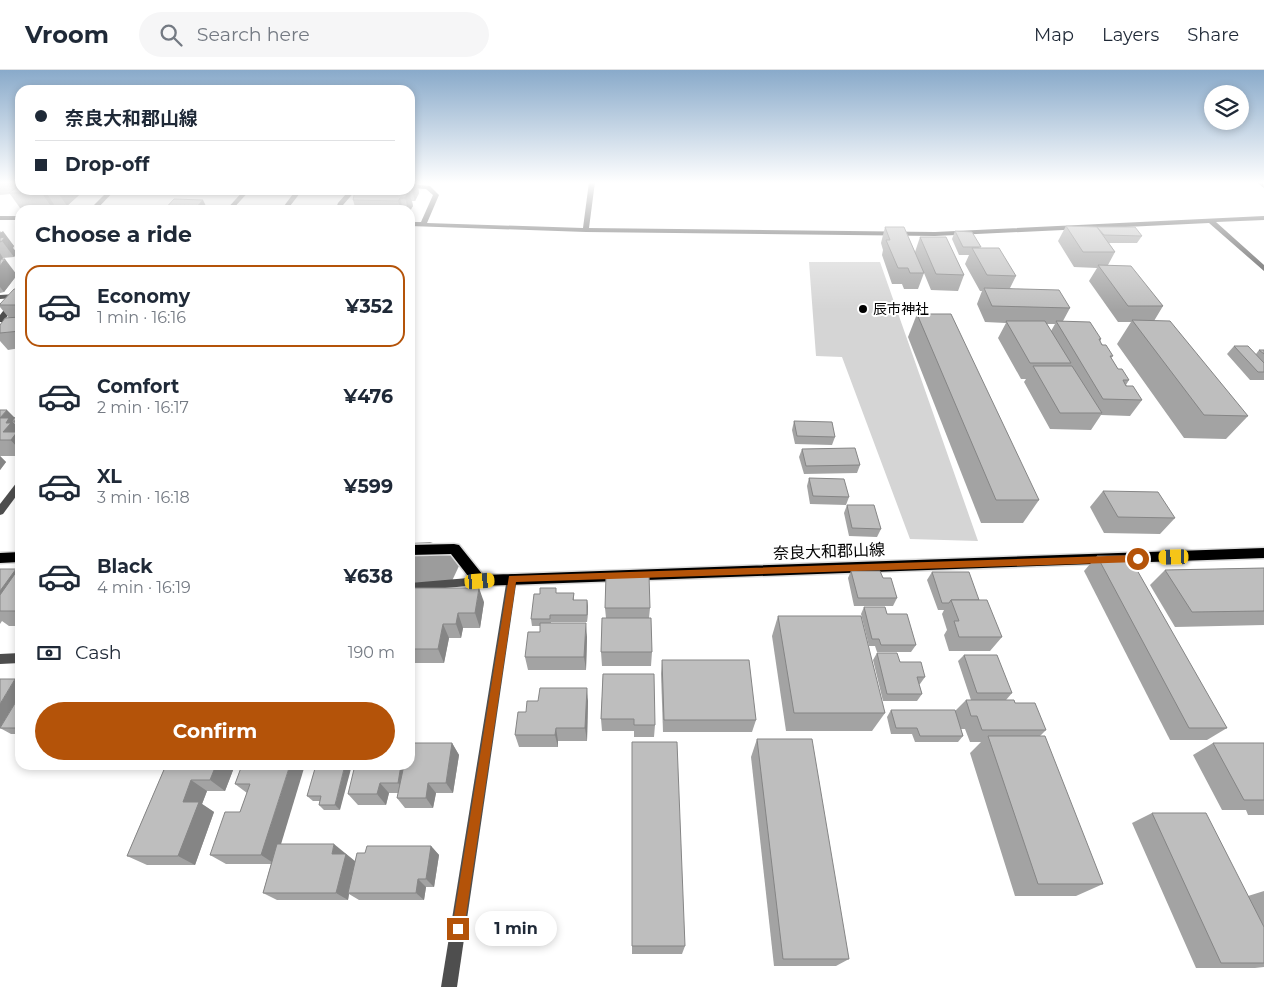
<!DOCTYPE html>
<html lang="en">
<head>
<meta charset="utf-8">
<style>
	:root { --surface:#fff; --page:#f6f6f7; --text:#1f2937; --muted:#747a83; --line:#e0e1e3; --accent:#b45309 }
	body { margin:0; font-family:Montserrat,"Noto Sans JP",sans-serif; background:var(--page); color:var(--text); height:100vh; display:flex; flex-direction:column; font-size:19px; white-space:nowrap }
	* { box-sizing:border-box; margin:0 }
	p { font-size:16px; color:var(--muted) }
	.icon { flex:none; width:28px; height:28px; fill:none; stroke:currentColor; stroke-width:2; stroke-linecap:round; stroke-linejoin:round }
	.map { position:relative; flex:1; overflow:hidden }
	.details { position:absolute; left:15px; top:135px; width:400px; height:565px; display:flex; flex-direction:column; background:var(--surface); border-radius:15px; box-shadow:0 2px 8px #0003 }
	.details>* { flex:none }
	.banner { position:absolute; left:15px; top:15px; width:400px; height:110px; border-radius:15px; box-shadow:0 2px 8px #0003; display:grid; align-content:center; height:110px; padding:0 20px; background:var(--surface) }
	.buttons { position:absolute; left:1204px; top:15px; display:grid; gap:10px }
	.buttons a { display:grid; place-items:center; width:45px; height:45px; border-radius:50%; background:var(--surface); box-shadow:0 2px 8px #0003; font-size:25px }
	.end { position:absolute; width:22px; height:22px; margin:-11px; border:6px solid #b45309; background:#fff; box-shadow:0 0 0 2px #fff }
	.from { border-radius:50% }
	.bubble { position:absolute; height:35px; border-radius:18px; background:var(--surface); box-shadow:0 2px 8px #0003; font-size:16px; font-weight:700; line-height:35px; text-align:center }
	.car { position:absolute; width:15px; height:30px; margin:-15px -8px; border-radius:6px; box-shadow:0 0 4px 1px #0007; background:linear-gradient(#f5c518 24%,#345 0 40%,#f5c518 0 76%,#345 0 86%,#f5c518 0) }
	.banner b { display:flex; align-items:center; gap:18px; height:48px; font-size:19px }
	.banner b+b { border-top:1px solid var(--line) }
	.banner i { width:12px; height:12px; background:var(--text) }
	ul { padding:0; list-style:none }
	li { display:flex; align-items:center; gap:15px; height:82px; margin:0 10px 8px; padding:0 10px; border:2px solid transparent; border-radius:15px }
	li div { flex:1 }
	li b { display:block; font-size:19px }
	li em { font-style:normal; font-weight:700 }
	li.on { border-color:var(--accent) }
	li>.icon { width:45px; height:45px; stroke-width:1.5 }
	h2 { padding:0 20px; font-size:22px; line-height:60px }
	.pay { display:flex; align-items:center; gap:12px; height:55px; padding:0 20px; font-size:19px }
	.pay p { margin-inline-start:auto }
	.button { display:flex; gap:10px; margin-top:auto; padding:10px 20px }
	.button a { flex:1; height:58px; border-radius:30px; background:var(--accent); color:#fff; font-size:20px; font-weight:700; line-height:58px; text-align:center }
	header { display:flex; align-items:center; gap:30px; box-sizing:border-box; height:70px; padding:0 25px; background:var(--surface); border-bottom:1px solid var(--line) }
	header strong { font-size:24px }
	nav { display:flex; gap:28px; margin-inline-start:auto; font-size:18px }
	.search { width:350px; height:45px; background:var(--page); display:flex; align-items:center; gap:12px; box-sizing:border-box; padding:0 18px; border-radius:28px; color:var(--muted); font-size:19px }
	.map>svg:first-child { display:block }
</style>
</head>
<body>
<header>
<strong>Vroom</strong>
<div class="search"><svg class="icon" aria-label="search" viewBox="0 0 24 24"><circle cx="10" cy="10" r="6"/><path d="M15 15l6 6"/></svg>Search here</div>
<nav><a>Map</a><a>Layers</a><a>Share</a></nav>
</header>
<div class="map">
<svg width="1264" height="917" viewBox="0 0 1264 917">
	<rect width="100%" height="100%" fill="#fff"/>
	<!-- green -->
	<polygon fill="#d5d5d5" points="809,192 880,192 978,471 910,469 842,287 816,286"/>
	<g fill="none" stroke-linecap="round" stroke-linejoin="round">
		<!-- river -->
		<polygon fill="#9c9c9c" fill-rule="evenodd" points="430,472 451,479 459,496 451,513 430,520 410,521 410,473"/>
		<defs>
			<g id="primary">
				<polygon points="454,474 459,475 483,505 1264,478 1264,488 480,516 475,515 451,484 410,485 410,475"/>
				<polygon points="20,482 20,492 0,493 0,483"/>
			</g>
		</defs>
		<!-- primary casing -->
		<use href="#primary" stroke="#dbdbdb" stroke-width="3"/>
		<!-- street -->
		<g fill="#4e4e4e" fill-rule="evenodd">
			<polygon points="589,112 595,112 589,158 935,162 1264,146 1264,150 1216,152 1264,195 1264,201 1209,153 935,166 586,162 410,156 410,152 421,152 433,125 426,119 410,118 410,114 430,116 439,125 427,153 583,158"/>
			<polygon points="1256,112 1263,112 1264,118"/>
			<polygon points="109,120 115,120 96,140 89,140"/>
			<polygon points="244,120 250,120 232,140 226,140"/>
			<polygon points="296,120 356,120 343,135 341,140 335,140 338,133 346,124 300,123 287,140 281,140"/>
			<rect x="0" y="146" width="20" height="4"/>
			<polygon points="17,222 20,222 20,229 3,252 0,252 0,245 13,228 0,229 0,225 16,224"/>
			<polygon points="20,411 20,421 3,444 0,445 0,434 17,412"/>
			<polygon points="512,504 516,505 517,508 457,917 441,917 507,508 508,505"/>
			<polygon points="480,507 484,508 485,511 484,514 480,515 410,521 410,513"/>
			<polygon points="20,583 20,593 0,594 0,584"/>
		</g>
		<!-- primary -->
		<use href="#primary" fill="#000" fill-rule="evenodd"/>
	</g>
	<!-- wall -->
	<g fill="#a3a3a3" fill-rule="evenodd">
		<polygon points="0,112 20,112 20,120 89,120 77,121 79,125 67,136 55,136 52,138 20,138 10,124 0,125"/>
		<polygon points="410,112 417,112 419,123 415,131 412,131 413,136 410,140 356,140 353,130 359,121 359,120 410,120"/>
		<polygon points="203,120 238,120 239,121 237,123 204,123"/>
		<polygon points="264,120 288,120 287,121"/>
		<polygon points="1066,156 1142,166 1137,173 1109,173 1115,182 1108,195 1163,236 1154,251 1248,346 1226,369 1184,368 1117,274 1131,252 1118,252 1089,211 1097,198 1074,197 1058,171"/>
		<polygon points="885,157 915,182 920,167 964,205 958,221 931,220 924,203 918,219 904,219 902,214 892,214 882,185 883,180 881,173"/>
		<polygon points="0,161 14,176 13,178 17,183 14,187 3,188 2,189 17,205 4,222 0,223"/>
		<path d="M955 161 980 178 1016 206 1010 218 1070 238 1063 251 1101 269 1100 272 1113 286 1111 288 1118 299 1129 310 1126 315 1142 330 1130 346 1101 345 1091 360 1050 359 1024 312 1026 309H1021L998 268 1006 253 985 252 977 234 982 221H980L965 194 969 185H959L952 169ZM1047 254H1055L1051 261Z"/>
		<polygon points="20,219 20,278 8,280 0,271 0,255 9,248 0,237 0,234"/>
		<polygon points="917,244 1039,430 1023,453 981,453 908,267"/>
		<polygon points="1234,276 1256,284 1259,280 1264,280 1264,310 1250,310 1227,284"/>
		<polygon points="0,340 14,348 20,341 20,359 12,351 20,360 20,386 0,386 6,392 0,400"/>
		<polygon points="794,351 835,367 832,375 795,374 792,360"/>
		<polygon points="802,379 860,395 857,403 804,404 799,387"/>
		<polygon points="809,408 849,427 846,435 810,434 807,416"/>
		<polygon points="1103,421 1175,448 1160,464 1104,463 1090,437"/>
		<polygon points="847,435 881,459 877,467 849,466 844,443"/>
		<polygon points="1097,486 1227,658 1207,670 1170,670 1084,501"/>
		<polygon points="20,498 20,556 9,556 2,551 0,554 0,499 16,499 17,500"/>
		<polygon points="1264,498 1264,555 1175,557 1150,515 1165,500"/>
		<polygon points="851,501 897,528 893,536 854,536 848,508"/>
		<polygon points="932,502 979,530 1002,567 990,581 949,581 944,565 947,560 942,544 944,540 938,540 927,510"/>
		<polygon points="557,523 574,523 574,530 587,530 588,537 587,552 551,552 551,553 587,567 586,600 528,600 525,587 540,562 540,556 532,556 531,549"/>
		<polygon points="484,532 480,558 463,558 461,568 449,568 444,593 410,593 410,535"/>
		<polygon points="864,537 887,544 916,575 911,582 877,582 875,576 869,576 861,544"/>
		<polygon points="605,538 650,538 649,548 652,582 651,596 602,596 601,582 606,548"/>
		<polygon points="778,546 885,643 872,661 786,661 772,566"/>
		<polygon points="877,583 900,592 925,607 920,614 919,614 922,624 917,631 883,631 873,590"/>
		<polygon points="964,585 1012,623 1006,630 1015,633 1046,660 1040,666 1103,814 1076,826 1015,826 970,683 981,672 970,672 965,659 961,659 963,666 958,672 915,672 912,664 891,664 887,647 891,640 955,641 966,630 971,630 958,591"/>
		<polygon points="662,590 756,650 752,662 663,662 661,604"/>
		<polygon points="603,604 655,655 654,667 634,667 634,661 602,661 601,649"/>
		<polygon points="20,625 20,664 11,664 0,658"/>
		<polygon points="538,631 588,631 587,671 558,671 558,677 519,677 515,665 526,642"/>
		<polygon points="757,669 849,889 836,896 774,896 751,687"/>
		<polygon points="632,672 685,876 682,884 632,884"/>
		<polygon points="452,673 459,685 453,723 436,723 433,738 405,738 397,728 398,723 389,723 386,735 358,735 348,724"/>
		<polygon points="1213,673 1264,673 1264,745 1248,745 1246,740 1222,740 1193,685"/>
		<polygon points="166,695 235,695 225,721 207,721 202,734 214,742 195,795 147,795 127,786"/>
		<polygon points="242,695 281,774 345,783 355,791 365,783 431,776 439,785 434,817 426,817 424,830 359,830 349,824 348,830 277,830 263,823 271,794 226,794 210,785 240,742 247,723 235,714"/>
		<polygon points="316,695 340,740 324,740 319,735 320,731 313,731 307,726"/>
		<polygon points="1152,743 1248,826 1264,821 1264,897 1255,898 1196,898 1132,753"/>
	</g>
	<!-- shaded-wall -->
	<g fill="#858585">
		<polygon points="414,112 417,112 419,123 415,131 411,116"/>
		<polygon points="58,120 76,120 79,125 67,136 57,121"/>
		<polygon points="45,121 55,136 52,138 42,123"/>
		<polygon points="409,121 413,136 410,141 410,140 408,140 405,128"/>
		<polygon points="400,128 403,140 401,140 398,131"/>
		<polygon points="203,130 208,140 194,140"/>
		<polygon points="3,161 14,176 13,178 17,183 14,187 2,171 0,172 0,163"/>
		<polygon points="0,183 3,188 2,189 4,191 5,189 17,205 4,222 0,217"/>
		<polygon points="410,268 414,283 410,301"/>
		<polygon points="7,340 15,348 12,351 20,360 20,380 3,362 0,348"/>
		<polygon points="0,386 6,392 0,400"/>
		<polygon points="16,499 20,502 0,536 0,521"/>
		<polygon points="479,518 484,532 480,558 475,543"/>
		<polygon points="587,530 588,537 587,552"/>
		<polygon points="458,543 463,558 461,568 456,554"/>
		<polygon points="586,553 587,567 586,600 584,587"/>
		<polygon points="443,554 449,568 444,593 438,579"/>
		<polygon points="15,609 20,612 20,625 0,658 0,634"/>
		<polygon points="587,618 588,631 587,671 585,658"/>
		<polygon points="556,658 558,671 558,677 555,665"/>
		<polygon points="452,673 459,685 453,723 446,713"/>
		<polygon points="216,695 235,695 225,721 210,710"/>
		<polygon points="290,695 305,695 275,794 261,785"/>
		<polygon points="345,695 352,695 340,740 335,735"/>
		<polygon points="401,695 410,695 406,723 398,713"/>
		<polygon points="191,710 207,721 202,734 214,742 195,795 178,786 183,732"/>
		<polygon points="380,713 389,723 386,735 377,724"/>
		<polygon points="428,713 436,723 433,738 426,728"/>
		<polygon points="334,774 345,783 343,793 332,784"/>
		<polygon points="431,776 439,785 434,817 426,809"/>
		<polygon points="346,784 357,793 348,823 349,824 348,830 336,823"/>
		<polygon points="418,809 426,817 424,830 416,823"/>
	</g>
	<!-- building -->
	<g fill="#bebebe" stroke="#858585">
		<polygon points="410,112 414,112 411,116 410,116"/>
		<polygon points="20,115 20,120 58,120 57,121 45,121 42,123 9,123"/>
		<polygon points="355,121 409,121 405,128 400,128 398,131 353,130"/>
		<polygon points="174,129 203,130 194,140 164,140"/>
		<polygon points="1066,156 1097,157 1115,182 1083,182"/>
		<polygon points="885,157 904,157 924,203 910,203 908,198 898,198 886,170 890,170"/>
		<polygon points="1097,157 1135,157 1142,166 1104,165"/>
		<polygon points="955,161 972,162 981,177 963,177"/>
		<polygon points="5,167 2,171 0,172 0,168"/>
		<polygon points="920,167 946,167 964,205 936,204"/>
		<polygon points="972,178 999,178 1016,206 987,205"/>
		<polygon points="1,189 5,189 0,196 0,191"/>
		<polygon points="1098,195 1131,196 1163,236 1128,236"/>
		<polygon points="984,218 1059,220 1070,238 992,236"/>
		<polygon points="14,219 20,219 20,235 0,235 0,234"/>
		<polygon points="917,244 951,244 1039,430 996,430"/>
		<polygon points="20,247 20,261 0,263 0,255 5,248"/>
		<polygon points="1132,250 1170,251 1248,346 1204,345"/>
		<polygon points="1006,251 1045,251 1071,293 1030,293"/>
		<polygon points="1056,251 1090,252 1101,269 1099,269 1102,275 1106,275 1113,286 1110,286 1118,299 1122,299 1129,310 1123,310 1126,316 1133,316 1142,330 1103,329"/>
		<polygon points="1234,276 1248,276 1264,293 1264,302 1258,302"/>
		<polygon points="1259,280 1264,280 1264,284"/>
		<polygon points="1033,296 1072,296 1102,343 1060,343"/>
		<polygon points="0,340 7,340 0,348"/>
		<polygon points="20,341 20,351 12,351"/>
		<polygon points="0,348 9,348 6,353 11,353 3,362 17,362 11,370 0,370"/>
		<polygon points="794,351 832,352 835,367 797,366"/>
		<polygon points="855,378 860,395 806,396 802,379"/>
		<polygon points="809,408 844,409 849,427 813,426"/>
		<polygon points="1103,421 1158,422 1175,448 1118,447"/>
		<polygon points="847,435 874,435 881,459 852,458"/>
		<polygon points="1097,486 1129,486 1227,658 1189,658"/>
		<polygon points="19,498 20,498 20,541 0,541 0,525"/>
		<polygon points="1264,498 1264,541 1192,542 1165,500"/>
		<polygon points="0,499 16,499 0,521"/>
		<polygon points="851,501 880,501 883,508 891,508 897,528 858,528"/>
		<polygon points="932,502 969,502 979,530 951,530 949,533 942,533"/>
		<polygon points="606,505 649,505 650,538 605,538"/>
		<polygon points="414,518 479,518 475,543 458,543 456,554 443,554 438,579 410,579 410,535"/>
		<polygon points="540,518 556,518 556,523 574,523 573,530 587,530 587,545 550,545 550,549 531,549 534,524 540,524"/>
		<polygon points="951,530 987,530 1002,567 959,567 954,551 959,551"/>
		<polygon points="864,537 885,537 887,544 907,544 916,575 881,575 879,569 872,569"/>
		<polygon points="778,546 861,546 885,643 794,643"/>
		<polygon points="602,548 651,548 652,582 601,582"/>
		<polygon points="540,553 586,553 584,587 525,587 528,562 540,562"/>
		<polygon points="877,583 897,583 900,592 921,592 925,607 917,607 922,624 887,624"/>
		<polygon points="964,585 997,585 1012,623 977,623"/>
		<polygon points="662,590 749,590 756,650 664,650"/>
		<polygon points="603,604 654,604 655,655 634,655 634,649 601,649"/>
		<polygon points="0,609 15,609 0,634"/>
		<polygon points="540,618 587,618 585,658 556,658 555,665 515,665 518,642 526,642 527,631 538,631"/>
		<polygon points="20,625 20,658 0,658"/>
		<polygon points="966,630 1014,630 1015,633 1035,633 1046,660 982,660 977,646 971,646"/>
		<polygon points="891,640 955,640 963,666 920,666 917,658 896,658"/>
		<polygon points="988,666 1045,666 1103,814 1038,814"/>
		<polygon points="757,669 812,669 849,889 783,889"/>
		<polygon points="632,672 677,672 685,876 632,876"/>
		<polygon points="410,673 452,673 446,713 428,713 426,728 397,728 404,695 410,695"/>
		<polygon points="1213,673 1264,673 1264,730 1244,730"/>
		<polygon points="166,695 216,695 210,710 191,710 183,732 199,732 178,786 127,786"/>
		<polygon points="242,695 290,695 261,785 210,785 225,742 240,742 250,714 235,714"/>
		<polygon points="316,695 345,695 335,735 319,735 321,726 307,726"/>
		<polygon points="355,695 401,695 398,713 380,713 377,724 348,724"/>
		<polygon points="1152,743 1206,743 1264,857 1264,893 1221,893"/>
		<polygon points="277,774 334,774 332,784 346,784 336,823 263,823"/>
		<polygon points="367,776 431,776 426,809 418,809 416,823 348,823 357,783 365,783"/>
	</g>
	<!-- sky -->
	<linearGradient id="sky" x2="0" y2="1"><stop stop-color="#89aaca"/><stop offset="0.47" stop-color="#fff"/><stop offset="1" stop-color="#fff" stop-opacity="0"/></linearGradient>
	<rect width="1264" height="240" fill="url(#sky)"/>
	<!-- route -->
	<polygon fill="#b45309" points="1138,485 1142,489 1138,492 516,512 464,859 462,863 458,865 454,863 452,859 509,506"/>
	<!-- markers -->
	<circle fill="#000" stroke="#fff" stroke-width="2" cx="863" cy="239" r="5"/>
	<g text-anchor="middle" stroke-width="4" stroke-linejoin="round" paint-order="stroke">
		<!-- far-poi labels -->
		<g font-size="14" fill="#000" stroke="#fff" text-anchor="start">
			<text x="873" y="244">辰市神社</text>
		</g>
		<!-- street labels -->
		<g font-size="16" fill="#000" stroke="#fff">
			<text transform="translate(829 481) rotate(-2)" y="6">奈良大和郡山線</text>
		</g>
	</g>
</svg>
<div class="buttons">
<a><svg class="icon" aria-label="layers" viewBox="0 0 24 24"><path d="M12 4l9 5-9 5-9-5zM3 14l9 5 9-5"/></svg></a>
</div>
<i class="end from" style="left:1138px;top:489px"></i>
<i class="end" style="left:458px;top:859px"></i>
<div class="bubble" style="left:475px;top:841px;width:82px">1 min</div>
<i class="car" style="left:1174px;top:487px;rotate:268deg"></i>
<i class="car" style="left:480px;top:511px;rotate:85deg"></i>
<div class="banner">
<b><i class="from"></i>奈良大和郡山線</b>
<b><i></i>Drop-off</b>
</div>
<section class="details">
<h2>Choose a ride</h2>
<ul>
<li class="on"><svg class="icon" aria-label="car" viewBox="0 0 24 24"><path d="M5 17H2v-5l4-1 3-4h7l3 4 3 1v5h-3M9 17h6M6 11h13"/><circle cx="7" cy="17" r="2"/><circle cx="17" cy="17" r="2"/></svg><div><b>Economy</b><p>1 min · 16:16</p></div><em>¥352</em></li>
<li><svg class="icon" aria-label="car" viewBox="0 0 24 24"><path d="M5 17H2v-5l4-1 3-4h7l3 4 3 1v5h-3M9 17h6M6 11h13"/><circle cx="7" cy="17" r="2"/><circle cx="17" cy="17" r="2"/></svg><div><b>Comfort</b><p>2 min · 16:17</p></div><em>¥476</em></li>
<li><svg class="icon" aria-label="car" viewBox="0 0 24 24"><path d="M5 17H2v-5l4-1 3-4h7l3 4 3 1v5h-3M9 17h6M6 11h13"/><circle cx="7" cy="17" r="2"/><circle cx="17" cy="17" r="2"/></svg><div><b>XL</b><p>3 min · 16:18</p></div><em>¥599</em></li>
<li><svg class="icon" aria-label="car" viewBox="0 0 24 24"><path d="M5 17H2v-5l4-1 3-4h7l3 4 3 1v5h-3M9 17h6M6 11h13"/><circle cx="7" cy="17" r="2"/><circle cx="17" cy="17" r="2"/></svg><div><b>Black</b><p>4 min · 16:19</p></div><em>¥638</em></li>
</ul>
<div class="pay"><svg class="icon" aria-label="cash" viewBox="0 0 24 24"><path d="M3 7h18v10H3z"/><circle cx="12" cy="12" r="2"/></svg>Cash<p>190 m</p></div>
<div class="button"><a>Confirm</a></div>
</section>
</div>
</body>
</html>
